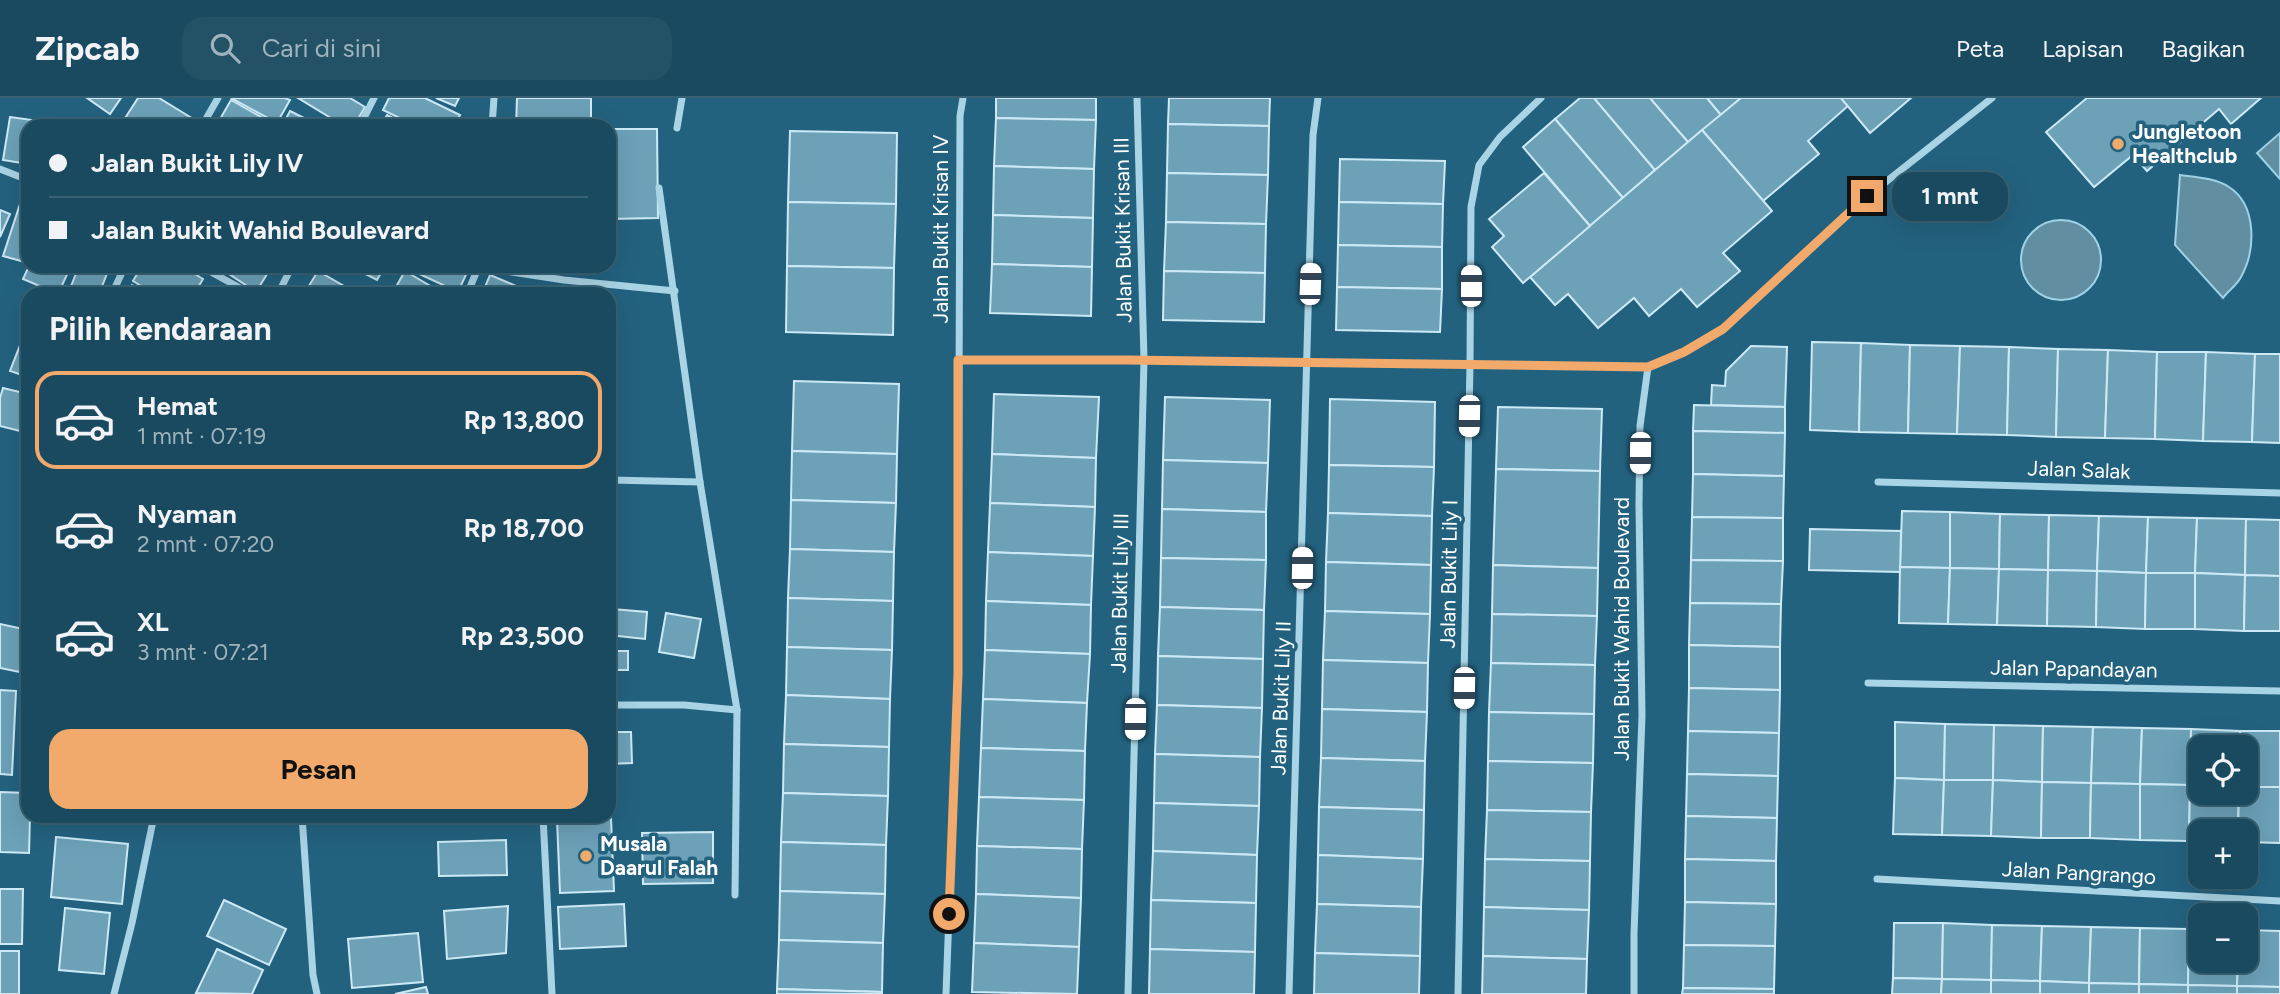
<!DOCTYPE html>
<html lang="id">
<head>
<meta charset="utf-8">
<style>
	:root { --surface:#1a4a5f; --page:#235165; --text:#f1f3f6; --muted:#9fb3bd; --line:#386274; --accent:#f1a96c }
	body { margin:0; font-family:Figtree,sans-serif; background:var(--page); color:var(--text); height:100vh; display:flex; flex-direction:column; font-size:26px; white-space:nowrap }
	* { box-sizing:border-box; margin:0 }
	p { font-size:23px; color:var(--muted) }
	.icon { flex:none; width:38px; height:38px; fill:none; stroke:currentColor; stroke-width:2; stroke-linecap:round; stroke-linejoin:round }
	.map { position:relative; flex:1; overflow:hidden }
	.details { position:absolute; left:21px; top:189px; width:595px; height:536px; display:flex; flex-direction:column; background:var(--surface); border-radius:21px; box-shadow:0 7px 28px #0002,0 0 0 2px var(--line) }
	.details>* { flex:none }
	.guide { position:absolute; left:21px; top:21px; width:595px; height:154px; border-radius:21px; box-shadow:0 7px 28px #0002,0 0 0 2px var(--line); display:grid; align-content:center; height:154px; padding:0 28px; background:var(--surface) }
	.fabs { position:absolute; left:2188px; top:637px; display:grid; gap:14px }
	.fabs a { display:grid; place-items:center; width:70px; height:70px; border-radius:14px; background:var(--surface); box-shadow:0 7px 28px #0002,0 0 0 2px var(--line); font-size:35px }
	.end { position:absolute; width:32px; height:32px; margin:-16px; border:9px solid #f1a96c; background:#111; box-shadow:0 0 0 4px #111 }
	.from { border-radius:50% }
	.bubble { position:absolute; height:49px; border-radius:21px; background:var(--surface); box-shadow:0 7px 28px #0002,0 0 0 2px var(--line); font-size:23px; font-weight:700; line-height:49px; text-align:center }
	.car { position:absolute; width:21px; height:42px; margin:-21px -10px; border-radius:9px; box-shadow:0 0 5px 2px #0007; background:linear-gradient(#fff 24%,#345 0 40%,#fff 0 76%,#345 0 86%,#fff 0) }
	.guide b { display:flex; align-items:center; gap:24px; height:66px; font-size:26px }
	.guide b+b { border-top:2px solid var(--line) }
	.guide i { width:18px; height:18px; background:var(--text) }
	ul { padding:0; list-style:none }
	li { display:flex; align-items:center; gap:21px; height:98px; margin:0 14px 10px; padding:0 14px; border:4px solid transparent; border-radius:21px }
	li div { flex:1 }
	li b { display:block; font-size:26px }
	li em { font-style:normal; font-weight:700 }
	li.current { border-color:var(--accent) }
	li>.icon { width:63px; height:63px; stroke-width:1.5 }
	h2 { padding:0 28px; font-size:32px; line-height:84px }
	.primary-button { display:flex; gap:14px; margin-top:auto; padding:14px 28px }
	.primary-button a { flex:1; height:80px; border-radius:21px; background:var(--accent); color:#111; font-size:28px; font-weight:700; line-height:80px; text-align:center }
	header { display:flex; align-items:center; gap:42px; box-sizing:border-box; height:98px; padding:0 35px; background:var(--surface); border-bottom:2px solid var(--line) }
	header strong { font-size:33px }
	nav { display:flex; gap:38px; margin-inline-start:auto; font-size:24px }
	.search { width:490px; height:63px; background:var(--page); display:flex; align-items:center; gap:18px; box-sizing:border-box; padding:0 24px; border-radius:21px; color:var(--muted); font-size:26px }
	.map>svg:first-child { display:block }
</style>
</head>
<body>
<header>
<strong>Zipcab</strong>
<div class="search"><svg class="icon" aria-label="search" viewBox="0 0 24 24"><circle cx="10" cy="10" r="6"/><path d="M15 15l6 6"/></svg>Cari di sini</div>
<nav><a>Peta</a><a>Lapisan</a><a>Bagikan</a></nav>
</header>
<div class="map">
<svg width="2280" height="896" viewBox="0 0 2280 896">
	<rect width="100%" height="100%" fill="#23627f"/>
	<!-- water -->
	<g fill="#618ea1" stroke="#9dd2e7" stroke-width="2">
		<polygon points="2280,35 2280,81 2257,55"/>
		<path d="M2180 77C2195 79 2216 80 2229 89 2257 107 2256 152 2241 179 2237 187 2228 193 2223 200L2175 147Z"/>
		<circle cx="2061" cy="162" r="40"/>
	</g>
	<!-- building -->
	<g fill="#6ca1b8" stroke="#cce9f5" stroke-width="2">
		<polygon points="87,0 121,0 110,16"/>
		<polygon points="138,0 159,0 195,22 191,28 120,28"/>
		<polygon points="231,0 285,0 290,2 277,25"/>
		<polygon points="298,0 350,0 365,9 354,28 344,28"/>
		<polygon points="389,0 425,0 460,17 455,28 416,28 383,12"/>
		<polygon points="436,0 459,0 455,8"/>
		<polygon points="517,0 591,0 591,28 516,28"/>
		<polygon points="996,0 1096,0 1096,22 996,20"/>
		<polygon points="1169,0 1270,0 1269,28 1168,26"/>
		<polygon points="1580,0 1594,0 1655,72 1623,100 1555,21"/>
		<polygon points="1594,0 1650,0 1689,45 1655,72"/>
		<polygon points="1650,0 1707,0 1721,17 1689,45"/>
		<polygon points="1707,0 1741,0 1721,17"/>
		<polygon points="1741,0 1841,0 1848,8 1808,43 1819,56 1763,103 1702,32"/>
		<polygon points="1841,0 1911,0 1870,35"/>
		<polygon points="2087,0 2261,0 2231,26 2219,11 2147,73 2133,57 2094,89 2046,34"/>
		<polygon points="231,2 277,28 216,28"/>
		<polygon points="290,13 320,28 282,28"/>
		<polygon points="387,17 408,28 381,28"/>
		<polygon points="10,19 39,23 38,28 28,28 28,66 3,62"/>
		<polygon points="996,20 1096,22 1094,71 994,68"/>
		<polygon points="1555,21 1623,100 1590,128 1523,49"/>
		<polygon points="1168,26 1269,28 1268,77 1167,75"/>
		<polygon points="609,31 657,31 658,120 609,121"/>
		<polygon points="1702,32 1772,113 1723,155 1740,173 1697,209 1681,191 1649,218 1634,200 1598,230 1568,196 1555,207 1530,179"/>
		<polygon points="790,33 897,35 896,106 788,104"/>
		<polygon points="1340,61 1445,63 1443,106 1339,104"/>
		<polygon points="994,68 1094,71 1093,120 993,117"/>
		<polygon points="1167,75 1268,77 1266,126 1166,124"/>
		<polygon points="1544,75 1590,128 1523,185 1492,149 1504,138 1489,121"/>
		<polygon points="788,104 896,106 894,170 787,168"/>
		<polygon points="1339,104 1443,106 1442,149 1338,147"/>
		<polygon points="20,106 28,108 28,165 3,158"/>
		<polygon points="0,112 10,116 0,139"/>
		<polygon points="993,117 1093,120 1092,169 992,166"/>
		<polygon points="1166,124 1266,126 1265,175 1164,173"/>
		<polygon points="1338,147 1442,149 1442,191 1337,189"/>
		<polygon points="992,166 1092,169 1091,218 990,215"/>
		<polygon points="29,168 71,168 58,196 23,181"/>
		<polygon points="79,168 110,168 99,196 68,196"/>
		<polygon points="142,168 182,168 203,181 194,196 154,196 133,183"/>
		<polygon points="217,168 272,168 256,194"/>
		<polygon points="350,168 385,168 377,182"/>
		<polygon points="418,168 470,168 458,194 415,174"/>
		<polygon points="787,168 894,170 893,237 786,234"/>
		<polygon points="318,173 358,196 304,196"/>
		<polygon points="405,173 444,196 392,196"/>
		<polygon points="1164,173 1265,175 1264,224 1163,222"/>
		<polygon points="490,177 526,192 525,196 482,196"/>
		<polygon points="132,187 148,196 126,196"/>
		<polygon points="1337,189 1442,191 1440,234 1336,232"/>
		<polygon points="26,232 28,233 28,279 10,273"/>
		<polygon points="1812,244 1861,245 1859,334 1810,332"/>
		<polygon points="1861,245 1910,247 1908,335 1859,334"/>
		<polygon points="1910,247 1960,248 1957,336 1908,335"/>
		<polygon points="1751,248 1787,249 1785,309 1711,307 1712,287 1725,288 1726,273"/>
		<polygon points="1960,248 2009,249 2007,337 1957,336"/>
		<polygon points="2009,249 2058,251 2056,339 2007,337"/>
		<polygon points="2058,251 2108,252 2105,340 2056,339"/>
		<polygon points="2108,252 2157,254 2155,341 2105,340"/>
		<polygon points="2157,254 2206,254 2203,343 2155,341"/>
		<polygon points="2206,254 2255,256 2252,344 2203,343"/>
		<polygon points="2255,256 2280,256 2280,345 2252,344"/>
		<polygon points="794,283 899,286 897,356 792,353"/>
		<polygon points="3,290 28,296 28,335 0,328 0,300"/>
		<polygon points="994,296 1099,299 1096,360 992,356"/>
		<polygon points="1165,299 1270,302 1268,365 1163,362"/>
		<polygon points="1330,301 1435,304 1434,369 1329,367"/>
		<polygon points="1694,307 1785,309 1785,335 1693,333"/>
		<polygon points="1498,309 1602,311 1600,373 1496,371"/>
		<polygon points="1693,333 1785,335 1784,378 1693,376"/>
		<polygon points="792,353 897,356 896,405 791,402"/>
		<polygon points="992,356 1096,360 1095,409 990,405"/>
		<polygon points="1163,362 1268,365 1266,414 1162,411"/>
		<polygon points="1329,367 1434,369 1432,418 1328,415"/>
		<polygon points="1496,371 1600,373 1598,470 1493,467"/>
		<polygon points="1693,376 1784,378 1783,420 1692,419"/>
		<polygon points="791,402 896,405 894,454 790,451"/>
		<polygon points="990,405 1095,409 1093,458 988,454"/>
		<polygon points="1162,411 1266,414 1266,462 1161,460"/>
		<polygon points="1902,413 1950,414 1950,470 1900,469"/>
		<polygon points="1950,414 2000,416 1999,471 1950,470"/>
		<polygon points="1328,415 1432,418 1431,467 1326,464"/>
		<polygon points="2000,416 2049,417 2048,472 1999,471"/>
		<polygon points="2049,417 2099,418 2097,473 2048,472"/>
		<polygon points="2099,418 2148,419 2146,475 2097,473"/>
		<polygon points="1692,419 1783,420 1783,463 1691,462"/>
		<polygon points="2148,419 2197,420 2195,475 2146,475"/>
		<polygon points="2197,420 2246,421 2245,477 2195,475"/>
		<polygon points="2246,421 2280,422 2280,478 2245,477"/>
		<polygon points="1810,431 1901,433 1900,474 1809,472"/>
		<polygon points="790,451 894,454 893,503 788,500"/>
		<polygon points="988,454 1093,458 1091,507 986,503"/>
		<polygon points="1161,460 1266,462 1264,512 1160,509"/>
		<polygon points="1691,462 1783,463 1781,506 1690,505"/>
		<polygon points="1326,464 1431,467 1430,516 1325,513"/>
		<polygon points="1493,467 1598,470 1597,518 1492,516"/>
		<polygon points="1900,469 1950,470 1948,526 1899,525"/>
		<polygon points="1950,470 1999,471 1997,527 1948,526"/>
		<polygon points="1999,471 2048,472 2047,528 1997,527"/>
		<polygon points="2048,472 2097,473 2096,529 2047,528"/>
		<polygon points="2097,473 2146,475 2145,531 2096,529"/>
		<polygon points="2146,475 2195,475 2195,531 2145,531"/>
		<polygon points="2195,475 2245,477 2244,533 2195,531"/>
		<polygon points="2245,477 2280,478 2280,533 2244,533"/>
		<polygon points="788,500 893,503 892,552 787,549"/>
		<polygon points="986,503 1091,507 1090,556 985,552"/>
		<polygon points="1690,505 1781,506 1780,549 1689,547"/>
		<polygon points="1160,509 1264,512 1263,561 1158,558"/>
		<polygon points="612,511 647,514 645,541 609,537"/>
		<polygon points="1325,513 1430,516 1428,565 1323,562"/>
		<polygon points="666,515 701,521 694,560 659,554"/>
		<polygon points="1492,516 1597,518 1595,567 1491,565"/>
		<polygon points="0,526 28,532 20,574 0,570"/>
		<polygon points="1689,547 1780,549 1780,592 1689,590"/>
		<polygon points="787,549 892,552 890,601 786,597"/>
		<polygon points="985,552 1090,556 1087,605 983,601"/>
		<rect x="609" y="553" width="19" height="19"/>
		<polygon points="1158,558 1263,561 1262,610 1157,607"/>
		<polygon points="1323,562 1428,565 1427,614 1322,611"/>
		<polygon points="1491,565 1595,567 1594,616 1489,614"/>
		<polygon points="1689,590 1780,592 1779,635 1688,633"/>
		<polygon points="0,592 16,593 12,677 0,676"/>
		<polygon points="786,597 890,601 889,649 784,646"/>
		<polygon points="983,601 1087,605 1085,653 981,650"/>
		<polygon points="1157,607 1262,610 1260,659 1155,656"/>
		<polygon points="1322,611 1427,614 1425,663 1321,660"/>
		<polygon points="1489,614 1594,616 1593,665 1488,663"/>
		<polygon points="1895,624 1945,626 1944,682 1895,680"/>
		<polygon points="1945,626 1994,627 1993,682 1944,682"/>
		<polygon points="1994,627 2043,628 2042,684 1993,682"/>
		<polygon points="2043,628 2093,629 2091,685 2042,684"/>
		<polygon points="2093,629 2142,630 2140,686 2091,685"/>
		<polygon points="2142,630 2191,631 2190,687 2140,686"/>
		<polygon points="2191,631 2240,633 2240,649 2200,649 2200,687 2190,687"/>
		<polygon points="1688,633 1779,635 1778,678 1687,676"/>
		<polygon points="2240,633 2280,633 2280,689 2245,689 2245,649 2240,649"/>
		<polygon points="609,634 631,634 632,665 609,666"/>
		<polygon points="784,646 889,649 888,698 783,695"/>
		<polygon points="981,650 1085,653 1084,702 979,699"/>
		<polygon points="1155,656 1260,659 1259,708 1154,705"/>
		<polygon points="1321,660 1425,663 1424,712 1319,709"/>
		<polygon points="1488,663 1593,665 1591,714 1487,712"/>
		<polygon points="1687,676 1778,678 1777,720 1686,718"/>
		<polygon points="1895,680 1944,682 1942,737 1893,736"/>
		<polygon points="1944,682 1993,682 1991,738 1942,737"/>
		<polygon points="1993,682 2042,684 2041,740 1991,738"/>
		<polygon points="2042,684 2091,685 2090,740 2041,740"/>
		<polygon points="2091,685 2140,686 2140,742 2090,740"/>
		<polygon points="2140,686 2190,687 2189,743 2140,742"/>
		<polygon points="2190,687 2200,687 2200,695 2239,695 2238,733 2200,733 2200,743 2189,743"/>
		<polygon points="2245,689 2280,689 2280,745 2245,744 2245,733 2238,733 2239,695 2245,695"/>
		<polygon points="0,694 28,695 28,718 30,718 29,755 0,754"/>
		<polygon points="783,695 888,698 886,747 781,744"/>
		<polygon points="979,699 1084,702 1082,751 977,748"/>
		<polygon points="1154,705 1259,708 1257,757 1153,753"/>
		<polygon points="1319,709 1424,712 1423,761 1318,757"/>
		<polygon points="1487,712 1591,714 1590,763 1485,761"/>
		<polygon points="1686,718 1777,720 1776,763 1685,761"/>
		<polygon points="611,720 614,793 560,795 557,722"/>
		<polygon points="713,734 713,785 643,786 642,735"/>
		<polygon points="56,739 128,746 122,806 51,799"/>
		<polygon points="506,742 507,777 439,778 438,744"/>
		<polygon points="781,744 886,747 885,796 780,793"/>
		<polygon points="977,748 1082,751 1081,800 976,796"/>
		<polygon points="1153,753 1257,757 1256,805 1151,802"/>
		<polygon points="1318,757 1423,761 1421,809 1317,806"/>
		<polygon points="1485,761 1590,763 1589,812 1484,809"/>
		<polygon points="1685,761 1776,763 1776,806 1685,804"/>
		<polygon points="0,791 23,791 22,846 0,846"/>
		<polygon points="780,793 885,796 883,845 779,842"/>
		<polygon points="976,796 1081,800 1079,849 974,845"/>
		<polygon points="224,802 286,831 269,867 207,838"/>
		<polygon points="1151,802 1256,805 1255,854 1150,851"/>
		<polygon points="1685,804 1776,806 1775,848 1684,847"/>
		<polygon points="624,806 626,848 560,851 558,809"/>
		<polygon points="1317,806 1421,809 1420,858 1315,855"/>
		<polygon points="508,808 506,855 447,861 444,813"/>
		<polygon points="1484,809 1589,812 1587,861 1483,858"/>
		<polygon points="65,810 110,815 104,876 59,872"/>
		<polygon points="1894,825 1943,825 1942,881 1893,880"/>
		<polygon points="1943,825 1992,827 1991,882 1942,881"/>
		<polygon points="1992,827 2042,828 2040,883 1991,882"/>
		<polygon points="2042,828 2091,829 2089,885 2040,883"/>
		<polygon points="2091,829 2140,830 2139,886 2089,885"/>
		<polygon points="2140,830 2189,831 2188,887 2139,886"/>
		<polygon points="2189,831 2200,832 2200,863 2238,863 2237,888 2188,887"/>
		<polygon points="2245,832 2280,833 2280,889 2237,888 2238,863 2245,863"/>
		<polygon points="418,835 423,884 352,890 348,841"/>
		<polygon points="779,842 883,845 882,894 777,891"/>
		<polygon points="974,845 1079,849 1077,896 972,894"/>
		<polygon points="1684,847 1775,848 1774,891 1683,890"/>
		<polygon points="217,851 263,872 252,896 196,895"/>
		<polygon points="1150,851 1255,854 1254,896 1149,896"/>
		<rect x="0" y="853" width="19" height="43"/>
		<polygon points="1315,855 1420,858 1419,896 1314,896"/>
		<polygon points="1483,858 1587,861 1586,896 1482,896"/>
		<polygon points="1893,880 1942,881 1941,896 1892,896"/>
		<polygon points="1942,881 1991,882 1991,896 1941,896"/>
		<polygon points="1991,882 2040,883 2040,896 1991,896"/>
		<polygon points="2040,883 2089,885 2089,896 2040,896"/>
		<polygon points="2089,885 2139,886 2139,896 2089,896"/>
		<polygon points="2139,886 2188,887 2188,896 2139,896"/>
		<polygon points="2188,887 2237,888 2237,896 2188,896"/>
		<polygon points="2237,888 2280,889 2280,896 2237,896"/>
		<polygon points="426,889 428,896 395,896"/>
		<polygon points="1683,890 1774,891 1774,896 1682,896"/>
		<polygon points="777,891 882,894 882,896 777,896"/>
	</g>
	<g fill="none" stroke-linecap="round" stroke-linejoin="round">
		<!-- street -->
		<g stroke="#a9d4e6" stroke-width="7">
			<polyline points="202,28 218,0"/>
			<polyline points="360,28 374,0"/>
			<polyline points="492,28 494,0"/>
			<polyline points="677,30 682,0"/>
			<polyline points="0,71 28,82"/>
			<polyline points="659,90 700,384 737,612 735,797"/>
			<polyline points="200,168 251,196"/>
			<polyline points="479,169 564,182 675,193"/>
			<polyline points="112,196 125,168"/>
			<polyline points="278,196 292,168"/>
			<polyline points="467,196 479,168"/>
			<polyline points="958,262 1128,262 1648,269"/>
			<polyline points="609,382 700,384"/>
			<polyline points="26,384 28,379"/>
			<polyline points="1878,384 2280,395"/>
			<polyline points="1868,585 2280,593"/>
			<polyline points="609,607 684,607 737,612"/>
			<polyline points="302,718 313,877 317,896"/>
			<polyline points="543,718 552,896"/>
			<polyline points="1877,781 2280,803"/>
			<polyline points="114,896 132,825 154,718"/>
			<polyline points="946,896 958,576 960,18 963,0"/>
			<polyline points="1128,896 1144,262 1137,0"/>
			<polyline points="1289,896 1313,37 1318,0"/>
			<polyline points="1458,896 1470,266 1471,109 1479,67 1500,39 1541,0"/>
			<polyline points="1634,896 1634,836 1642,618 1639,407 1640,328 1648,269 1684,254 1723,231 1868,98 1992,0"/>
		</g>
	</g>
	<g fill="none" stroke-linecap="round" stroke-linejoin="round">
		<!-- route -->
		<polyline stroke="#f1a96c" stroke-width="9" points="949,816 958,576 958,262 1128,262 1648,269 1684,254 1723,231 1867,98"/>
	</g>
	<!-- markers -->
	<g fill="#f1a96c" stroke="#23627f" stroke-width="2.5">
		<circle cx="2118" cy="46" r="7"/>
		<circle cx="586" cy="758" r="7"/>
	</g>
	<g text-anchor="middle" stroke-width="7" stroke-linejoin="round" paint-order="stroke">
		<!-- poi labels -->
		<g font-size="21" font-weight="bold" fill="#fff" stroke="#23627f" text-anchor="start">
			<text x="2132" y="41">Jungletoon<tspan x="2132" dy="24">Healthclub</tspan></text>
			<text x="600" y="753">Musala<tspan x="600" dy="24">Daarul Falah</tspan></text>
		</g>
		<!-- street labels -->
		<g font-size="21" fill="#fff" stroke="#23627f">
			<text transform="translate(941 131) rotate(-90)" y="7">Jalan Bukit Krisan IV</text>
			<text transform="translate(1123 132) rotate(-91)" y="7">Jalan Bukit Krisan III</text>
			<text transform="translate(2079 372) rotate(2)" y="7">Jalan Salak</text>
			<text transform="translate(1449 476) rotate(-89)" y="7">Jalan Bukit Lily I</text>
			<text transform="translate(1120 495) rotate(-89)" y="7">Jalan Bukit Lily III</text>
			<text transform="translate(1622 531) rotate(-90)" y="7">Jalan Bukit Wahid Boulevard</text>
			<text transform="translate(2074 571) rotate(1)" y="7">Jalan Papandayan</text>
			<text transform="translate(1281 600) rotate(-88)" y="7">Jalan Bukit Lily II</text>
			<text transform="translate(2079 775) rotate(3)" y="7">Jalan Pangrango</text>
		</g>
	</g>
</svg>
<div class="fabs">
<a><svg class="icon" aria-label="locate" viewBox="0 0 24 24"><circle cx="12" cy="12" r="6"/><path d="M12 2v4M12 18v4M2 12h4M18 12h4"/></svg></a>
<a>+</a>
<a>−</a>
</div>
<i class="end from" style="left:949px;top:816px"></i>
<i class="end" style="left:1867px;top:98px"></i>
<div class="bubble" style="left:1892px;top:74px;width:116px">1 mnt</div>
<i class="car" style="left:1310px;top:186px;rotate:2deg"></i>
<i class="car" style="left:1471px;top:188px;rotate:0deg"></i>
<i class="car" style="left:1469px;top:318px;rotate:181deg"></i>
<i class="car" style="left:1640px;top:355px;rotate:181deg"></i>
<i class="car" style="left:1302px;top:470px;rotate:1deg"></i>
<i class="car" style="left:1464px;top:590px;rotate:181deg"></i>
<i class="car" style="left:1135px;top:621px;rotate:181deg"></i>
<div class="guide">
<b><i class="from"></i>Jalan Bukit Lily IV</b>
<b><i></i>Jalan Bukit Wahid Boulevard</b>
</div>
<section class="details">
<h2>Pilih kendaraan</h2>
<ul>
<li class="current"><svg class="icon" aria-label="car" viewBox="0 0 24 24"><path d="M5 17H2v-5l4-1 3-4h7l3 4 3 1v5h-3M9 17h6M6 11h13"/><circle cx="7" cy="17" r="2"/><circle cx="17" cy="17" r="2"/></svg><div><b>Hemat</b><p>1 mnt · 07:19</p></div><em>Rp 13,800</em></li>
<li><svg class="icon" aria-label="car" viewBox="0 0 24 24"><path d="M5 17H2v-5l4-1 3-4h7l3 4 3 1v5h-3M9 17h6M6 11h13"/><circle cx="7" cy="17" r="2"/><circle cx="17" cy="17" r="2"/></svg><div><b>Nyaman</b><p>2 mnt · 07:20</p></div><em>Rp 18,700</em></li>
<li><svg class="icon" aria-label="car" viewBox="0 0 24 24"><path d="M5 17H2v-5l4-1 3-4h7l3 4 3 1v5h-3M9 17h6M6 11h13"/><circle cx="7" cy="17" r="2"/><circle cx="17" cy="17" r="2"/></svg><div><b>XL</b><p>3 mnt · 07:21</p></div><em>Rp 23,500</em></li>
</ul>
<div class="primary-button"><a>Pesan</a></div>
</section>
</div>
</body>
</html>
